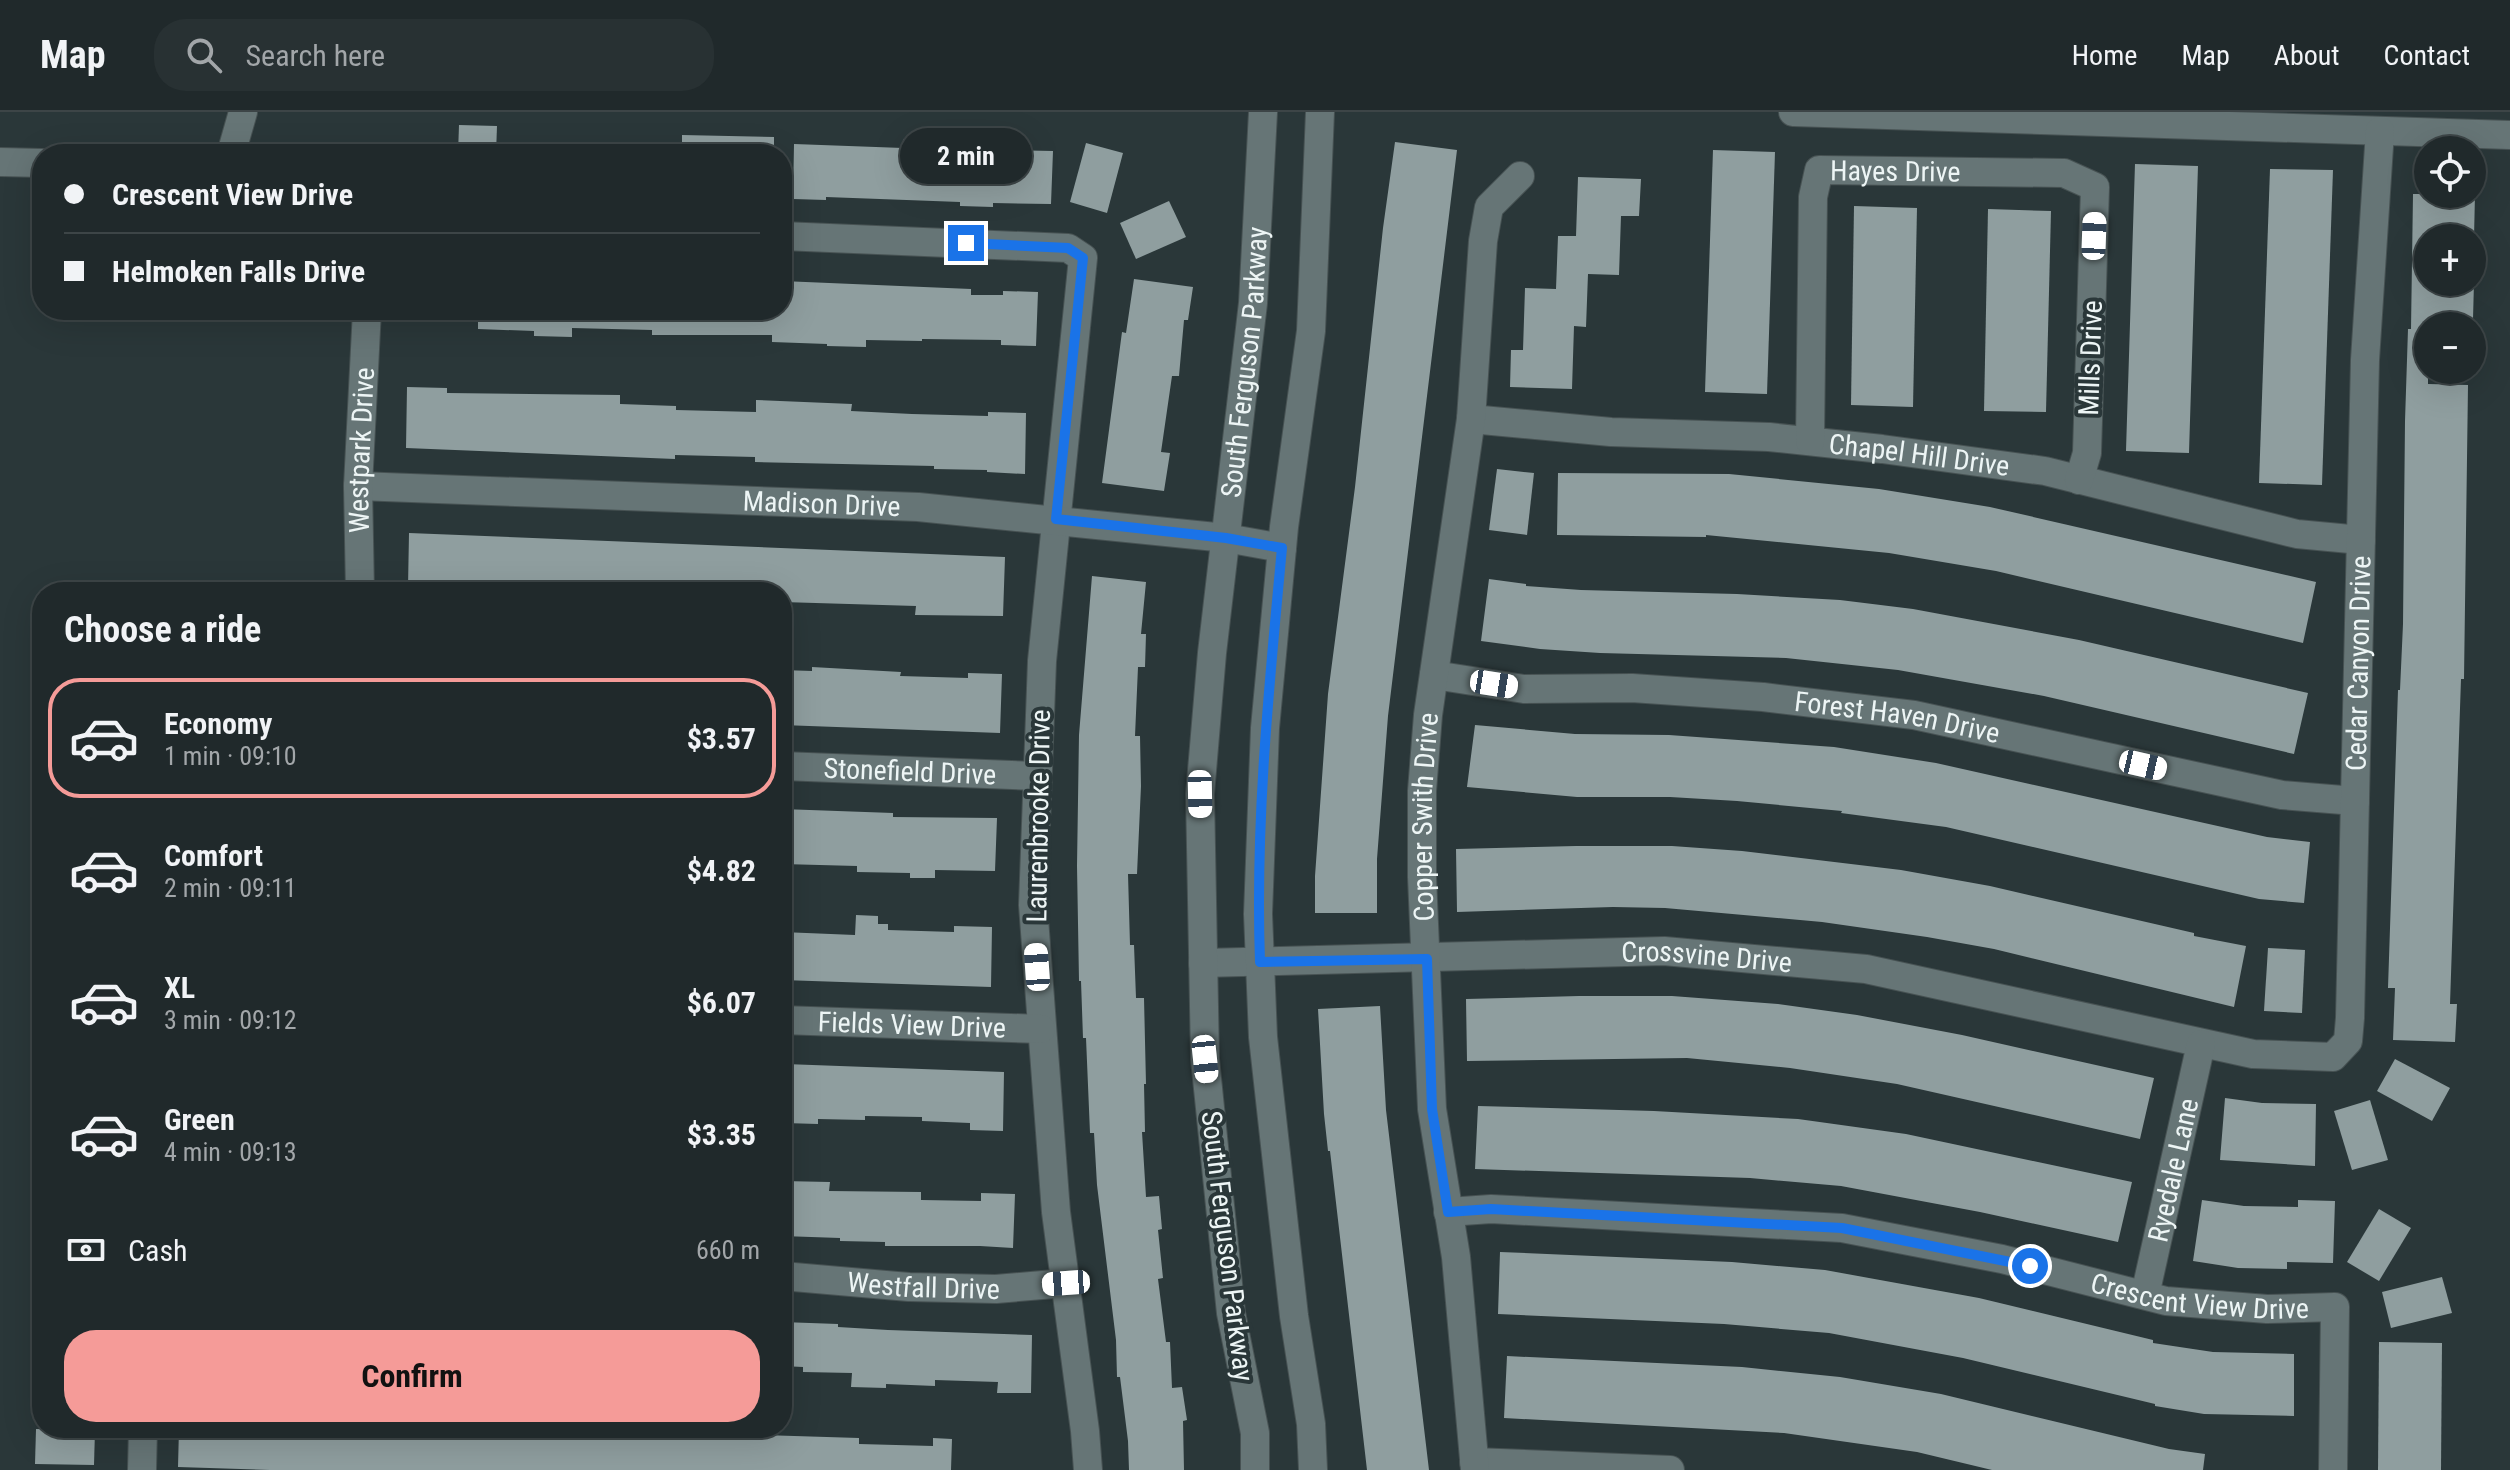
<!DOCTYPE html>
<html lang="en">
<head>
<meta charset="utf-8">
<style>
	:root { --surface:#20292b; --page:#283133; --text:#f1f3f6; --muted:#a2a6a9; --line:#3d4547; --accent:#f59b98 }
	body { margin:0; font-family:"Roboto Condensed",sans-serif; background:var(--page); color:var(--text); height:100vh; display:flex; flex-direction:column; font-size:30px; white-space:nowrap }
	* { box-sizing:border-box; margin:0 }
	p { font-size:26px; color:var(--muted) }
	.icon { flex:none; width:44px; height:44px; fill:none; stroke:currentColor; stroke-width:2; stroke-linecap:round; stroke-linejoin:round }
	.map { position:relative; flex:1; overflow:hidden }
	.panel { position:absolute; left:32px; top:470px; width:760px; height:856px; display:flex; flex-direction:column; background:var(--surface); border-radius:32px; box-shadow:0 8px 32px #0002,0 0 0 2px var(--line) }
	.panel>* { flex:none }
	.hud { position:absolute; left:32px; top:32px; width:760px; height:176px; border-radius:32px; box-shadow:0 8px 32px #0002,0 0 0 2px var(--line); display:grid; align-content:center; height:176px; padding:0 32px; background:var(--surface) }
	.buttons { position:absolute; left:2414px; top:24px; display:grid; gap:16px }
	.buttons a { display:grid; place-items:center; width:72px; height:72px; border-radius:50%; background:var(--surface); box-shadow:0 8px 32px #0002,0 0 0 2px var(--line); font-size:40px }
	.end { position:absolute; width:36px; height:36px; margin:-18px; border:10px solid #1a73e8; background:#fff; box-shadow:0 0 0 4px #fff }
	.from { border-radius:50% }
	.bubble { position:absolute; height:56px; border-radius:28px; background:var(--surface); box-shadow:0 8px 32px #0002,0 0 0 2px var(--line); font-size:26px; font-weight:700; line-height:56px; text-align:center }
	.car { position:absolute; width:24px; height:48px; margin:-24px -12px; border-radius:10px; box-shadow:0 0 6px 2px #0007; background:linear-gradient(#fff 24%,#345 0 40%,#fff 0 76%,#345 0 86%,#fff 0) }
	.hud b { display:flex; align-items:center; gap:28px; height:76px; font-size:30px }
	.hud b+b { border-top:2px solid var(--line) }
	.hud i { width:20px; height:20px; background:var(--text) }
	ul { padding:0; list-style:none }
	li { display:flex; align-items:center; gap:24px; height:120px; margin:0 16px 12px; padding:0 16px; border:4px solid transparent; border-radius:32px }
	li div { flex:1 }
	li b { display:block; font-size:30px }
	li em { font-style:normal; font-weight:700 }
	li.current { border-color:var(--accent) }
	li>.icon { width:72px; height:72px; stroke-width:1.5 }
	h2 { padding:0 32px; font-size:36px; line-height:96px }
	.pay { display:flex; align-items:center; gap:20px; height:88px; padding:0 32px; font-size:30px }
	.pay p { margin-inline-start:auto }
	.action { display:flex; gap:16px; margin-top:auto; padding:16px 32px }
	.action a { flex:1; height:92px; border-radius:32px; background:var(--accent); color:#111; font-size:32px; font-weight:700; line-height:92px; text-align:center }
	header { display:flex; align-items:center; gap:48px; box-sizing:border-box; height:112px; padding:0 40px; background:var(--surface); border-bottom:2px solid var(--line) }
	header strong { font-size:38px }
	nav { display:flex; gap:44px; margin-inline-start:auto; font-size:28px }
	.search { width:560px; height:72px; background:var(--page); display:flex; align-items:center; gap:20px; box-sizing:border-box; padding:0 28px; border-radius:32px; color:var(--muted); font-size:30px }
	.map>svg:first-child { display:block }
</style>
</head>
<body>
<header>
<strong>Map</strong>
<div class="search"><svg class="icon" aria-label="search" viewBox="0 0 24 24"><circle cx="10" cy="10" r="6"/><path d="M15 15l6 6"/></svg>Search here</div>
<nav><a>Home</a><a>Map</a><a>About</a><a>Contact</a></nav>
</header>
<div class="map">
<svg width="2510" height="1358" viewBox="0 0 2510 1358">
	<rect width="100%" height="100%" fill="#2a3739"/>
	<!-- building -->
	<g fill="#8f9e9f">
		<polygon points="459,13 497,14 496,42 458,42"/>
		<polygon points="682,23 774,25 774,42 682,42"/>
		<polygon points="903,27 941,28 941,32 995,34 995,38 1053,39 1051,92 993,91 993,95 960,94 960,90 826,85 826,88 793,87 794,32 903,36"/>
		<polygon points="1395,30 1457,38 1388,604 1377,747 1377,801 1315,801 1315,764 1328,582 1355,375 1383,116"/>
		<polygon points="1086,31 1123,41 1107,101 1070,90"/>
		<polygon points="1713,38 1775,40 1767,282 1705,280"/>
		<polygon points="2135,52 2198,54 2189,341 2126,339"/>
		<polygon points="2270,57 2333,58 2322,373 2259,371"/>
		<polygon points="1578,65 1641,67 1639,104 1621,104 1619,163 1588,162 1586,215 1574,214 1572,277 1510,275 1511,238 1523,238 1525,176 1556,177 1558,124 1576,124"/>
		<polygon points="2413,82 2475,82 2474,126 2428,126 2428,170 2474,170 2473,207 2428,206 2428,272 2468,273 2464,567 2461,567 2450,892 2457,892 2455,930 2393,928 2395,876 2388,876 2398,578 2400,578 2403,512 2405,309 2408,217 2411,217"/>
		<polygon points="1169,89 1186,125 1136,147 1120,111"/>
		<polygon points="1854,94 1917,96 1913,295 1851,293"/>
		<polygon points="1988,97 2051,99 2046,300 1984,299"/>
		<polygon points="1134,167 1193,175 1188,208 1184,208 1179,264 1172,264 1161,340 1170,341 1164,379 1102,371 1122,220 1126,221"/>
		<polygon points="782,169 971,177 971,183 1003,183 1003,179 1038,180 1036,234 1001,233 1001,228 922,227 922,229 866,228 866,235 827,234 827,232 772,230 772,223 652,223 652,218 572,216 572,225 534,224 534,219 478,217 478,198 782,198"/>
		<polygon points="407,275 447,276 447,281 620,283 620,292 676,294 676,298 756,300 756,288 852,292 851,299 912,302 988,304 988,300 1026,301 1025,362 987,360 987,358 934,357 934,354 755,350 755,345 675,343 675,347 406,336"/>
		<polygon points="1497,357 1534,361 1527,423 1489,418"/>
		<polygon points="1558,361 1729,362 1879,377 1990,395 2316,470 2303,531 1996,459 1889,441 1706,423 1706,425 1557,423"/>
		<polygon points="409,421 1005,445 1003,504 915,503 916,494 782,490 782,480 581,480 581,477 500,474 500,480 462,480 462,476 408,475"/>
		<polygon points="1092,464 1146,470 1141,522 1146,522 1145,555 1138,555 1135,624 1140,624 1141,674 1137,762 1128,762 1130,833 1134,833 1136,886 1144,886 1146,972 1144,972 1145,1020 1142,1020 1146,1085 1159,1084 1162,1117 1158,1118 1163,1166 1158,1167 1166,1230 1170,1230 1172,1276 1182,1275 1187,1308 1183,1309 1184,1358 1129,1358 1128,1329 1120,1265 1117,1265 1116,1228 1097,1073 1094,1021 1090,1021 1086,926 1083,926 1081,869 1079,869 1077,754 1079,623"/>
		<polygon points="1489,467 1526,472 1526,474 1581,478 1737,482 1840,488 1913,497 2079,528 2308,581 2294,642 2044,584 1898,558 1786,546 1600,541 1540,537 1481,529"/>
		<polygon points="812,555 901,560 900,564 968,566 968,561 1002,562 1000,621 782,613 782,558 812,559"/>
		<polygon points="1475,613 1575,622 1669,623 1834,635 1936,651 2267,725 2310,730 2304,791 2259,787 1946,715 1841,701 1842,699 1737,689 1670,685 1577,685 1467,675"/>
		<polygon points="782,697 893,701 893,705 997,706 995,759 935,758 935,766 910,766 910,761 857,760 857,754 782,752"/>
		<polygon points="1576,734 1672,734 1742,739 1901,758 1990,774 2194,821 2194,824 2246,834 2234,895 1994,837 1927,825 1822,810 1665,796 1613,795 1457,800 1456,737"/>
		<polygon points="856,803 878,804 878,812 888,812 888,818 954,820 954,814 992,815 991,875 782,868 782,820 855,823"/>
		<polygon points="2268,836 2305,838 2302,901 2264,899"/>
		<polygon points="1579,884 1672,884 1778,892 1857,903 1962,923 2154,966 2140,1027 1897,972 1790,956 1687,946 1467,949 1466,887"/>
		<polygon points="1380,894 1386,998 1429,1358 1367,1358 1330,1039 1328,1039 1324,1002 1318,897"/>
		<polygon points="2395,947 2450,976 2432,1009 2377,979"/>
		<polygon points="785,952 1004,960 1003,1019 970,1018 970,1011 922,1009 922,1005 865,1004 865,1008 818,1007 818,1012 784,1011"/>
		<polygon points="2225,986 2262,991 2316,992 2315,1054 2220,1048"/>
		<polygon points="2370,988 2388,1048 2352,1058 2334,999"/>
		<polygon points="1478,994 1654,999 1798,1007 1906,1022 2132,1070 2118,1130 1980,1100 1841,1074 1750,1066 1475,1057"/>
		<polygon points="782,1069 830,1070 829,1079 921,1080 921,1088 981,1089 981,1081 1015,1082 1013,1136 980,1134 885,1134 885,1130 840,1129 840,1126 782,1124"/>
		<polygon points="2202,1088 2244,1094 2298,1095 2298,1088 2335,1089 2333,1151 2287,1150 2287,1157 2238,1156 2193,1149"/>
		<polygon points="2379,1097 2411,1116 2379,1169 2347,1150"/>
		<polygon points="1500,1140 1732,1150 1825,1158 1979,1186 2153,1228 2153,1231 2213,1240 2294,1242 2294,1304 2204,1302 2155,1294 2155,1292 1963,1246 1829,1221 1724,1212 1498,1202"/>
		<polygon points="2442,1165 2452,1201 2391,1216 2382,1180"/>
		<polygon points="782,1210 838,1212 838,1215 888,1218 1032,1223 1031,1281 997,1281 998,1270 935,1268 935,1274 886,1272 886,1276 851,1275 852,1261 803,1260 803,1255 782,1254"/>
		<polygon points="2379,1230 2442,1231 2441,1358 2378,1358"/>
		<polygon points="1507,1244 1742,1255 1840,1265 1941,1282 2169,1337 2205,1342 2203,1358 1992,1358 1917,1340 1784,1321 1504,1306"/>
		<polygon points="179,1316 584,1316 584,1321 642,1322 642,1318 676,1318 676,1324 734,1326 734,1322 859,1326 859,1332 933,1334 933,1326 952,1327 951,1358 270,1358 178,1355"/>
		<polygon points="36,1317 95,1318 94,1353 35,1352"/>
	</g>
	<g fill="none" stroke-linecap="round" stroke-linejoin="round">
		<defs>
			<g id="minor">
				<polyline points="1793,0 2510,23"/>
				<polyline points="231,42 243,0"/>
				<polyline points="0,50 42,51"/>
				<polyline points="782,124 1068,136 1083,146 1042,549 1033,793 1056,1100 1085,1319 1088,1358"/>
				<path id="s1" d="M1471 307 1611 320 1769 325 1882 337 2045 359 2297 422 2361 428"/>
				<path id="s2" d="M1810 329 1813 85 1819 58 2064 61 2095 75 2087 341 2079 368"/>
				<path id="s3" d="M358 374 918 395 1226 426 1282 436"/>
				<path id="s4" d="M360 480 358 374 367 198"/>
				<path id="s5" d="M1434 563 1524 577 1632 576 1763 585 1914 603 2282 683 2355 689"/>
				<path id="s6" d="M782 654 1036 664"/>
				<path id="s7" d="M1203 851 1664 839 1866 857 2253 942 2333 945 2348 929 2350 906 2365 248 2380 19"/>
				<path id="s8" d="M782 908 1041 917"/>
				<path id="s9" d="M1448 1100 1491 1097 1842 1116 2002 1147 2166 1189 2267 1197 2335 1195 2333 1358"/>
				<path id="s10" d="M782 1164 909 1175 996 1177 1066 1171"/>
				<path id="s11" d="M2145 1183 2201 932"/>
				<polyline points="1474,1350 1670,1358"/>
				<polyline points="142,1358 143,1316"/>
				<path id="s12" d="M1255 1358V1321L1231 1201 1205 947 1200 682 1212 541 1253 191 1263 0"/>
				<polyline points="1313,1358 1311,1312 1294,1204 1263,925 1258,802 1265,616 1284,415 1311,219 1320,0"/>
				<path id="s13" d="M1475 1358 1456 1145 1432 997 1422 765V679L1428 603 1471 307 1483 129 1489 95 1520 64"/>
			</g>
		</defs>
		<!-- minor casing -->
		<use href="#minor" stroke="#475253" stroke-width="30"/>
		<!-- minor -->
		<use href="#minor" stroke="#667576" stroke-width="28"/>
	</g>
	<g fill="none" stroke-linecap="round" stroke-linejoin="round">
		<!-- route -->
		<path stroke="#1a73e8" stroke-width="10" d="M966 131 1068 136 1083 146 1056 407 1226 426 1282 436C1269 574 1255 712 1260 850L1427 847 1432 997 1448 1100 1491 1097 1842 1116 2030 1154"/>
	</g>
	<g text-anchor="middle" stroke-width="8" stroke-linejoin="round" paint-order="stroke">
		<!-- street labels -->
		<g font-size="28" fill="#edf5f5" stroke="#2a3739">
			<text dy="10" stroke="none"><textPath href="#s2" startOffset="348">Hayes Drive</textPath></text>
			<text transform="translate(2090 246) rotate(-88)" y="10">Mills Drive</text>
			<text dy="10" stroke="none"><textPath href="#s12" startOffset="1114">South Ferguson Parkway</textPath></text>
			<text dy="10" stroke="none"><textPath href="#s4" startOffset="142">Westpark Drive</textPath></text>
			<text dy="10" stroke="none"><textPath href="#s1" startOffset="450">Chapel Hill Drive</textPath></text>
			<text dy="10" stroke="none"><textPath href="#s3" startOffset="464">Madison Drive</textPath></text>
			<text dy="10" stroke="none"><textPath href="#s7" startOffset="1540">Cedar Canyon Drive</textPath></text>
			<text dy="10" stroke="none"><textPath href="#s5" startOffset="466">Forest Haven Drive</textPath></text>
			<text dy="10" stroke="none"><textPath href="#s6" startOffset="128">Stonefield Drive</textPath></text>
			<text transform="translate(1038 704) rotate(-89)" y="10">Laurenbrooke Drive</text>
			<text dy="10" stroke="none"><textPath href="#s13" startOffset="656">Copper Swith Drive</textPath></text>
			<text dy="10" stroke="none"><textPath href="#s7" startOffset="504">Crossvine Drive</textPath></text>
			<text dy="10" stroke="none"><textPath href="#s8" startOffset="130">Fields View Drive</textPath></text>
			<text dy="10" stroke="none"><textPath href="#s11" startOffset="128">Ryedale Lane</textPath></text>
			<text transform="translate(1228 1134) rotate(83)" y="10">South Ferguson Parkway</text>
			<text dy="10" stroke="none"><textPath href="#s10" startOffset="142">Westfall Drive</textPath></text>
			<text dy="10" stroke="none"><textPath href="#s9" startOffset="760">Crescent View Drive</textPath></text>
		</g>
	</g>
</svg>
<div class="buttons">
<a><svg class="icon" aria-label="locate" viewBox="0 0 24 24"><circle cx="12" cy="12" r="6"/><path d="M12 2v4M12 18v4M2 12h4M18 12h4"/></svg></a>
<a>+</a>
<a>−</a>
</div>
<i class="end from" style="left:2030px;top:1154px"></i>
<i class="end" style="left:966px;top:131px"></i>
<div class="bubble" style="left:900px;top:16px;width:132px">2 min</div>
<i class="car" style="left:2094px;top:124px;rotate:2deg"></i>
<i class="car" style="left:1494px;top:572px;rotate:99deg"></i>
<i class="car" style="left:2143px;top:653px;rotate:103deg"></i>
<i class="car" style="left:1200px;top:682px;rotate:179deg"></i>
<i class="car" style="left:1037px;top:855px;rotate:356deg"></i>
<i class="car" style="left:1205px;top:947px;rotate:174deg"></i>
<i class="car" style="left:1066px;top:1171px;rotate:266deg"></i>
<div class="hud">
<b><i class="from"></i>Crescent View Drive</b>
<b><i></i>Helmoken Falls Drive</b>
</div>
<section class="panel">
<h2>Choose a ride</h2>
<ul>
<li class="current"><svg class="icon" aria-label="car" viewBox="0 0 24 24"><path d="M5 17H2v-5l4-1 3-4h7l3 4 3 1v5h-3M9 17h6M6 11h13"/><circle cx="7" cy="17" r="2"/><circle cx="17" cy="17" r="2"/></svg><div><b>Economy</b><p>1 min · 09:10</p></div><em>$3.57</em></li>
<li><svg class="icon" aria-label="car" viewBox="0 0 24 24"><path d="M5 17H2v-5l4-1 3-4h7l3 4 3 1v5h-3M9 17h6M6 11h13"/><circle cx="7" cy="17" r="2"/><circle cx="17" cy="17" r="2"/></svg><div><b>Comfort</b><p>2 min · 09:11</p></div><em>$4.82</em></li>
<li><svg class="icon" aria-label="car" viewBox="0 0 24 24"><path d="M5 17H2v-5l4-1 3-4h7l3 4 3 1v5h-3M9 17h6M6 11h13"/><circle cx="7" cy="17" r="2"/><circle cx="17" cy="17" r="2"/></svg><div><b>XL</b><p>3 min · 09:12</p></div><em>$6.07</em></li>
<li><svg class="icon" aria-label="car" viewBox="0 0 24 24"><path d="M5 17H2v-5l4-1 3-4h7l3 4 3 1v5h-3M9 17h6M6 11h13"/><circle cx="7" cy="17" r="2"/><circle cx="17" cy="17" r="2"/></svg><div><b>Green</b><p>4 min · 09:13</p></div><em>$3.35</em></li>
</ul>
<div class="pay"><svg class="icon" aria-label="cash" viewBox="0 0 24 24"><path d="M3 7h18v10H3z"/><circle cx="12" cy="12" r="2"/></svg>Cash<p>660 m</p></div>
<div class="action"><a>Confirm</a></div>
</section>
</div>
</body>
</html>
